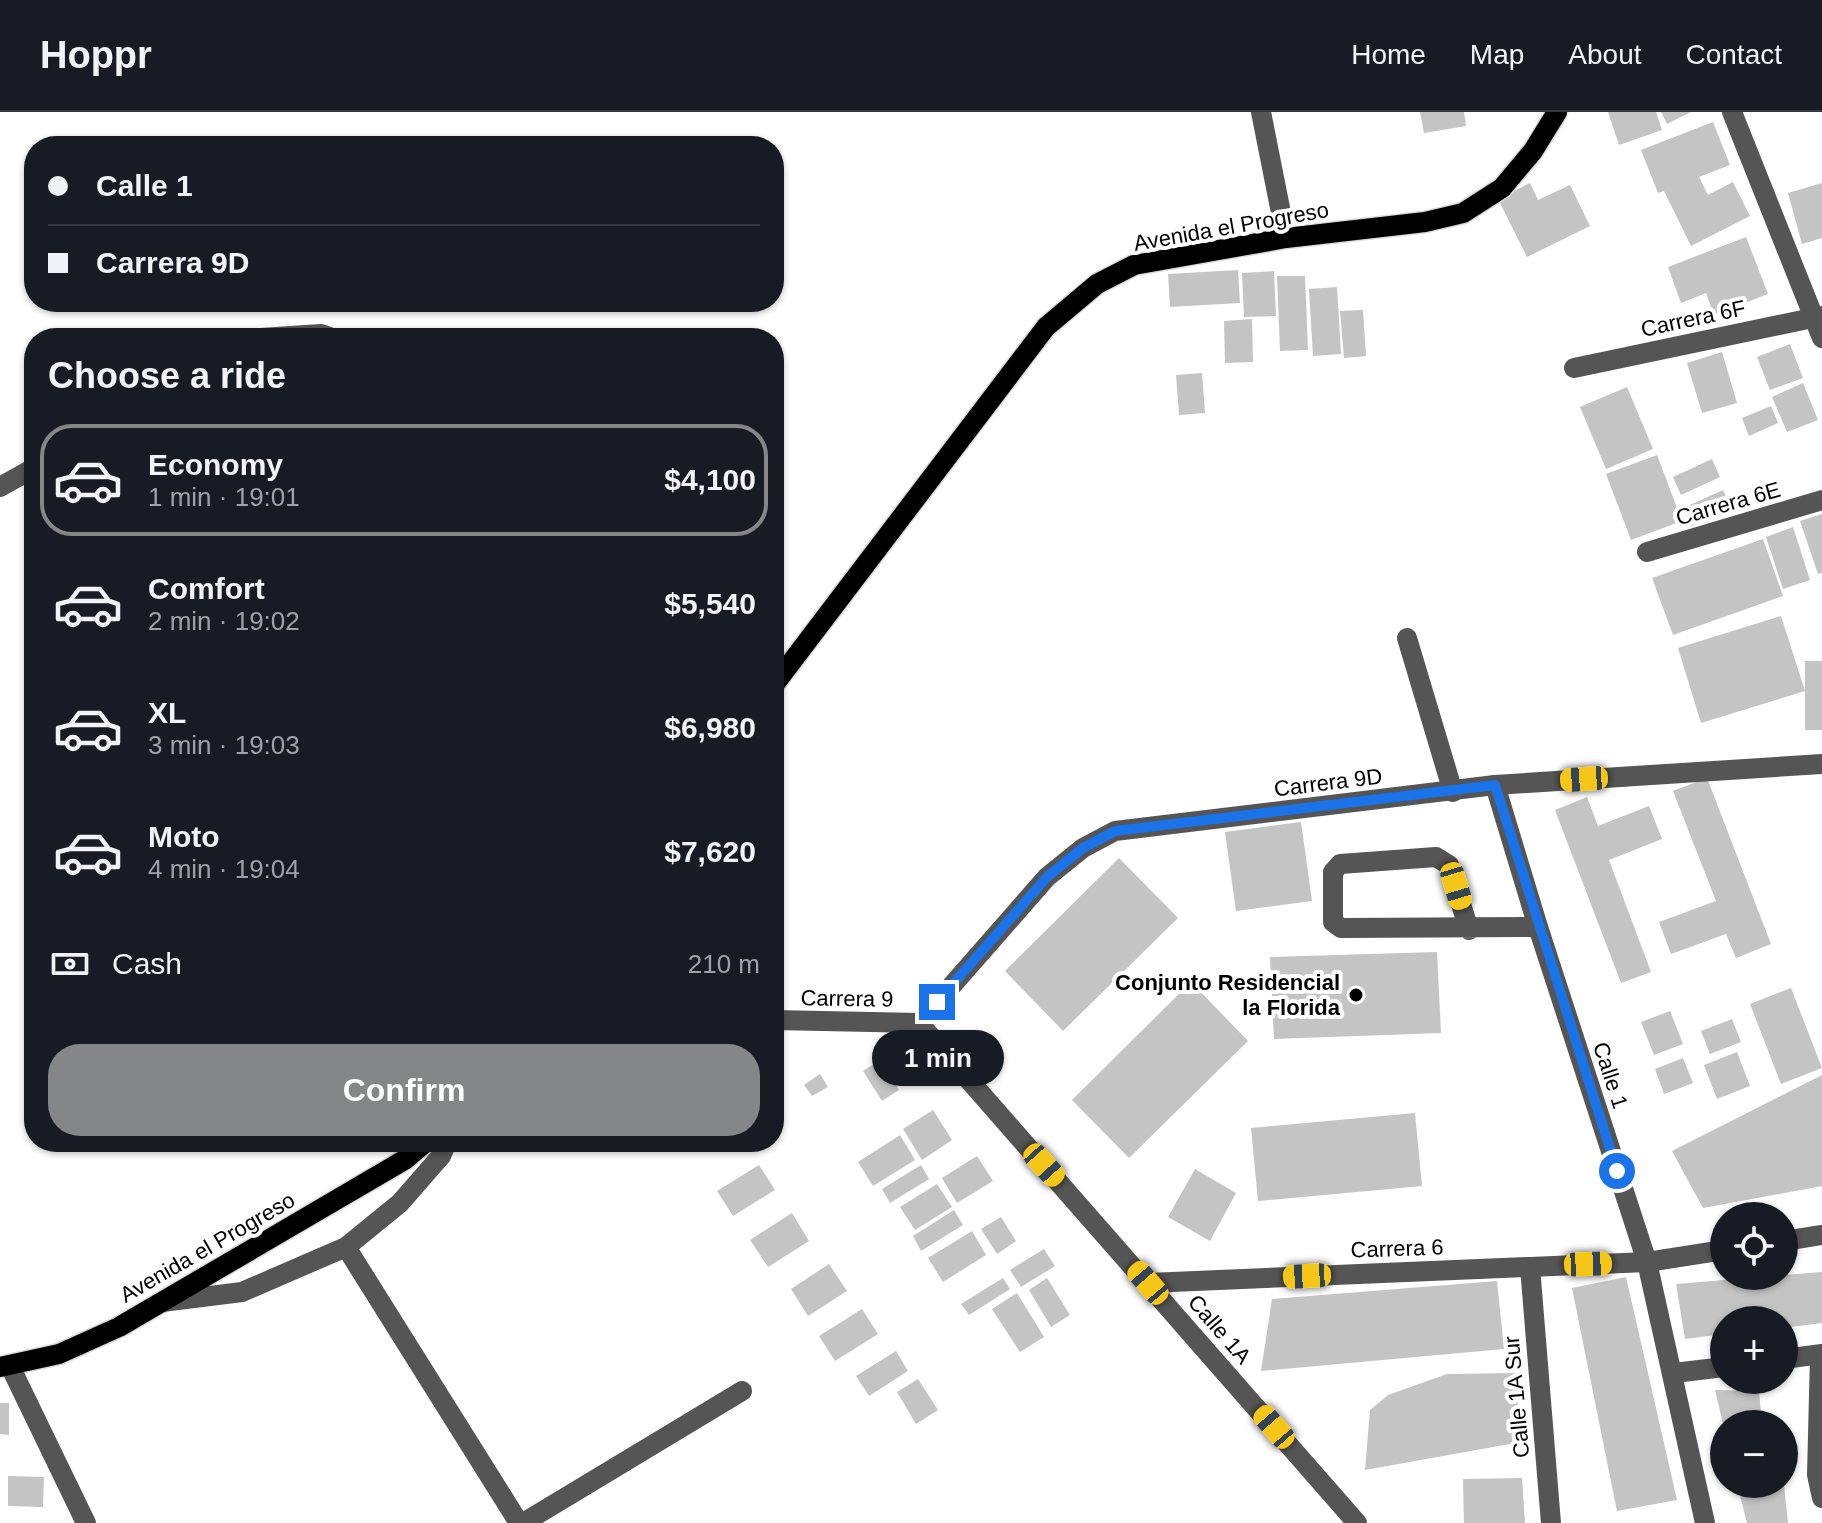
<!DOCTYPE html>
<html lang="en">
<head>
<meta charset="utf-8">
<style>
	:root { --surface:#171b24; --page:#20242c; --text:#f1f3f6; --muted:#9ea1a6; --line:#363941; --accent:#858687 }
	body { margin:0; font-family:Helvetica,sans-serif; background:var(--page); color:var(--text); height:100vh; display:flex; flex-direction:column; font-size:30px; white-space:nowrap }
	* { box-sizing:border-box; margin:0 }
	p { font-size:26px; color:var(--muted) }
	.icon { flex:none; width:44px; height:44px; fill:none; stroke:currentColor; stroke-width:2; stroke-linecap:round; stroke-linejoin:round }
	.map { position:relative; flex:1; overflow:hidden }
	.panel { position:absolute; left:24px; top:216px; width:760px; height:824px; display:flex; flex-direction:column; background:var(--surface); border-radius:32px; box-shadow:0 2px 6px #0004 }
	.panel>* { flex:none }
	.hud { position:absolute; left:24px; top:24px; width:760px; height:176px; border-radius:32px; box-shadow:0 2px 6px #0004; display:grid; align-content:center; height:176px; padding:0 24px; background:var(--surface) }
	.tools { position:absolute; left:1710px; top:1090px; display:grid; gap:16px }
	.tools a { display:grid; place-items:center; width:88px; height:88px; border-radius:50%; background:var(--surface); box-shadow:0 2px 6px #0004; font-size:40px }
	.end { position:absolute; width:36px; height:36px; margin:-18px; border:10px solid #1a73e8; background:#fff; box-shadow:0 0 0 4px #fff }
	.from { border-radius:50% }
	.bubble { position:absolute; height:56px; border-radius:28px; background:var(--surface); box-shadow:0 2px 6px #0004; font-size:26px; font-weight:700; line-height:56px; text-align:center }
	.car { position:absolute; width:24px; height:48px; margin:-24px -12px; border-radius:10px; box-shadow:0 0 6px 2px #0007; background:linear-gradient(#f5c518 24%,#345 0 40%,#f5c518 0 76%,#345 0 86%,#f5c518 0) }
	.hud b { display:flex; align-items:center; gap:28px; height:76px; font-size:30px }
	.hud b+b { border-top:2px solid var(--line) }
	.hud i { width:20px; height:20px; background:var(--text) }
	ul { padding:0; list-style:none }
	li { display:flex; align-items:center; gap:24px; height:112px; margin:0 16px 12px; padding:0 8px; border:4px solid transparent; border-radius:32px }
	li div { flex:1 }
	li b { display:block; font-size:30px }
	li em { font-style:normal; font-weight:700 }
	li.selected { border-color:var(--accent) }
	li>.icon { width:72px; height:72px; stroke-width:1.5 }
	h2 { padding:0 24px; font-size:36px; line-height:96px }
	.pay { display:flex; align-items:center; gap:20px; height:88px; padding:0 24px; font-size:30px }
	.pay p { margin-inline-start:auto }
	.action { display:flex; gap:16px; margin-top:auto; padding:16px 24px }
	.action a { flex:1; height:92px; border-radius:32px; background:var(--accent); color:#fff; font-size:32px; font-weight:700; line-height:92px; text-align:center }
	header { display:flex; align-items:center; gap:48px; box-sizing:border-box; height:112px; padding:0 40px; background:var(--surface); border-bottom:2px solid var(--line) }
	header strong { font-size:38px }
	nav { display:flex; gap:44px; margin-inline-start:auto; font-size:28px }
	.map>svg:first-child { display:block }
</style>
</head>
<body>
<header>
<strong>Hoppr</strong>
<nav><a>Home</a><a>Map</a><a>About</a><a>Contact</a></nav>
</header>
<div class="map">
<svg width="1822" height="1411" viewBox="0 0 1822 1411">
	<rect width="100%" height="100%" fill="#fff"/>
	<!-- building -->
	<g fill="#c4c4c4">
		<polygon points="1420,0 1464,0 1466,14 1424,21"/>
		<polygon points="1608,0 1656,0 1662,18 1619,33"/>
		<polygon points="1661,0 1691,0 1667,12"/>
		<polygon points="1713,10 1730,53 1699,65 1708,83 1733,70 1750,104 1691,134 1664,79 1658,81 1641,38"/>
		<polygon points="1530,71 1538,88 1570,73 1590,114 1527,145 1498,87"/>
		<polygon points="1822,71 1822,126 1802,132 1788,81"/>
		<polygon points="1746,125 1768,182 1714,203 1706,181 1681,191 1668,155"/>
		<polygon points="1238,158 1240,191 1170,195 1168,162"/>
		<polygon points="1274,159 1276,204 1244,205 1242,161"/>
		<polygon points="1277,164 1305,164 1308,238 1280,239"/>
		<polygon points="1337,175 1341,242 1313,244 1309,177"/>
		<polygon points="1363,198 1366,244 1344,246 1340,199"/>
		<polygon points="1252,207 1253,250 1225,251 1224,209"/>
		<polygon points="1790,232 1803,266 1770,278 1757,245"/>
		<polygon points="1722,240 1737,291 1702,301 1687,251"/>
		<polygon points="1202,261 1205,301 1179,303 1176,263"/>
		<polygon points="1803,271 1818,308 1787,320 1772,285"/>
		<polygon points="1627,275 1653,337 1606,357 1580,295"/>
		<polygon points="1771,294 1778,311 1749,324 1742,306"/>
		<polygon points="1657,343 1682,409 1631,428 1606,362"/>
		<polygon points="1712,347 1720,365 1681,383 1673,365"/>
		<polygon points="1723,378 1731,395 1691,414 1683,396"/>
		<polygon points="1822,402 1822,461 1818,462 1800,409"/>
		<polygon points="1793,415 1810,468 1783,477 1766,425"/>
		<polygon points="1763,427 1783,484 1673,523 1652,466"/>
		<polygon points="1781,504 1805,579 1701,611 1678,536"/>
		<rect x="1805" y="549" width="17" height="69"/>
		<polygon points="1707,666 1771,832 1736,846 1726,822 1671,842 1659,810 1716,789 1673,679"/>
		<polygon points="1587,685 1598,714 1649,694 1662,727 1609,748 1651,860 1621,871 1555,698"/>
		<polygon points="1301,710 1312,789 1236,799 1225,720"/>
		<polygon points="1119,746 1178,806 1063,919 1005,859"/>
		<polygon points="1437,840 1441,921 1274,927 1270,845"/>
		<polygon points="1191,870 1248,929 1129,1046 1072,988"/>
		<polygon points="1791,876 1822,956 1781,972 1750,892"/>
		<polygon points="1670,899 1683,932 1654,943 1641,910"/>
		<polygon points="1732,907 1741,930 1710,942 1701,919"/>
		<polygon points="1737,940 1750,974 1717,987 1704,953"/>
		<polygon points="1683,946 1693,971 1664,982 1655,957"/>
		<polygon points="880,948 899,978 882,989 863,959"/>
		<polygon points="820,962 828,975 812,984 804,973"/>
		<polygon points="1822,963 1822,1074 1703,1096 1672,1039"/>
		<polygon points="933,998 952,1028 922,1048 903,1017"/>
		<polygon points="1415,1001 1422,1074 1258,1089 1251,1016"/>
		<polygon points="900,1023 915,1048 873,1074 858,1050"/>
		<polygon points="977,1044 993,1069 957,1091 942,1066"/>
		<polygon points="759,1053 775,1078 733,1104 717,1079"/>
		<polygon points="921,1053 929,1067 890,1091 882,1077"/>
		<polygon points="1195,1057 1236,1081 1210,1129 1168,1105"/>
		<polygon points="937,1072 952,1095 915,1118 900,1095"/>
		<polygon points="954,1098 963,1113 921,1139 913,1124"/>
		<polygon points="792,1101 809,1129 768,1155 750,1128"/>
		<polygon points="1001,1105 1016,1129 997,1142 981,1117"/>
		<polygon points="972,1119 986,1143 943,1170 928,1146"/>
		<polygon points="1044,1137 1055,1154 1021,1175 1010,1158"/>
		<polygon points="829,1152 847,1179 808,1204 791,1177"/>
		<polygon points="1822,1160 1822,1211 1784,1216 1784,1208 1724,1208 1724,1222 1685,1227 1676,1172"/>
		<polygon points="1626,1165 1677,1388 1617,1399 1572,1176"/>
		<polygon points="1003,1166 1010,1177 969,1203 961,1192"/>
		<polygon points="1047,1166 1070,1203 1051,1215 1029,1178"/>
		<polygon points="1497,1169 1504,1237 1261,1259 1272,1187"/>
		<polygon points="1017,1181 1044,1225 1020,1240 992,1197"/>
		<polygon points="862,1197 878,1222 835,1249 819,1224"/>
		<polygon points="896,1239 908,1259 869,1284 856,1264"/>
		<polygon points="1515,1261 1521,1330 1365,1358 1370,1298 1388,1283 1447,1262"/>
		<polygon points="918,1267 938,1298 916,1312 897,1280"/>
		<polygon points="1715,1278 1759,1279 1762,1312 1723,1312"/>
		<polygon points="0,1291 9,1291 9,1323 0,1322"/>
		<polygon points="8,1364 44,1365 43,1395 8,1394"/>
		<polygon points="1522,1366 1525,1411 1464,1411 1463,1367"/>
		<polygon points="1737,1372 1784,1372 1788,1411 1747,1411"/>
	</g>
	<g fill="none" stroke-linecap="round" stroke-linejoin="round">
		<defs>
			<g id="major">
				<polyline points="774,573 1046,215 1097,172 1134,153 1286,126 1425,110 1463,101 1502,76 1533,39 1557,0"/>
				<polyline points="0,1255 59,1242 119,1215 406,1047 426,1030"/>
			</g>
		</defs>
		<!-- major casing -->
		<use href="#major" stroke="#dbdbdb" stroke-width="23"/>
		<!-- minor -->
		<g stroke="#555" stroke-width="20">
			<polyline points="1261,0 1286,126"/>
			<polyline points="1732,0 1822,226"/>
			<polyline points="261,226 321,222 332,226"/>
			<polyline points="1574,256 1822,204"/>
			<polyline points="0,375 34,356"/>
			<polyline points="1647,440 1822,388"/>
			<polyline points="1407,526 1453,680"/>
			<polyline points="1495,673 1538,815 1647,1150 1705,1411"/>
			<polyline points="1469,818 1449,753 1436,745 1340,752 1333,760 1333,810 1341,816 1538,815"/>
			<polyline points="774,908 919,911"/>
			<polyline points="919,911 1047,765 1083,736 1115,719 1495,673 1822,652"/>
			<polyline points="919,911 1357,1411"/>
			<polyline points="1784,1129 1822,1123"/>
			<polyline points="346,1135 519,1411"/>
			<polyline points="1530,1155 1551,1411"/>
			<polyline points="1148,1171 1647,1150 1724,1138"/>
			<polyline points="162,1190 242,1180 346,1135 400,1091 441,1044 447,1030"/>
			<polyline points="1820,1243 1817,1363 1822,1386"/>
			<polyline points="1784,1247 1822,1242"/>
			<polyline points="10,1254 86,1411"/>
			<polyline points="1674,1261 1724,1255"/>
			<polyline points="523,1411 742,1279"/>
		</g>
		<!-- major -->
		<use href="#major" stroke="#000" stroke-width="20"/>
	</g>
	<g fill="none" stroke-linecap="round" stroke-linejoin="round">
		<!-- route -->
		<polyline stroke="#1a73e8" stroke-width="10" points="937,890 1047,765 1083,736 1115,719 1495,673 1617,1059"/>
	</g>
	<!-- markers -->
	<circle fill="#000" stroke="#fff" stroke-width="3" cx="1356" cy="883" r="8"/>
	<g text-anchor="middle" stroke-width="8" stroke-linejoin="round" paint-order="stroke">
		<!-- street labels -->
		<g font-size="22" fill="#000" stroke="#fff">
			<text transform="translate(1231 114) rotate(-10)" y="8">Avenida el Progreso</text>
			<text transform="translate(1693 206) rotate(-12)" y="8">Carrera 6F</text>
			<text transform="translate(1728 391) rotate(-16)" y="8">Carrera 6E</text>
			<text transform="translate(1328 670) rotate(-7)" y="8">Carrera 9D</text>
			<text transform="translate(847 886) rotate(1)" y="8">Carrera 9</text>
			<text transform="translate(1611 963) rotate(72)" y="8">Calle 1</text>
			<text transform="translate(207 1135) rotate(-30)" y="8">Avenida el Progreso</text>
			<text transform="translate(1397 1136) rotate(-2)" y="8">Carrera 6</text>
			<text transform="translate(1220 1217) rotate(49)" y="8">Calle 1A</text>
			<text transform="translate(1516 1285) rotate(-95)" y="8">Calle 1A Sur</text>
		</g>
		<!-- poi labels -->
		<g font-size="22" font-weight="bold" fill="#000" stroke="#fff" text-anchor="end">
			<text x="1340" y="878">Conjunto Residencial<tspan x="1340" dy="25">la Florida</tspan></text>
		</g>
	</g>
</svg>
<div class="tools">
<a><svg class="icon" aria-label="locate" viewBox="0 0 24 24"><circle cx="12" cy="12" r="6"/><path d="M12 2v4M12 18v4M2 12h4M18 12h4"/></svg></a>
<a>+</a>
<a>−</a>
</div>
<i class="end from" style="left:1617px;top:1059px"></i>
<i class="end" style="left:937px;top:890px"></i>
<div class="bubble" style="left:872px;top:918px;width:132px">1 min</div>
<i class="car" style="left:1584px;top:667px;rotate:266deg"></i>
<i class="car" style="left:1456px;top:774px;rotate:163deg"></i>
<i class="car" style="left:1044px;top:1053px;rotate:138deg"></i>
<i class="car" style="left:1588px;top:1152px;rotate:88deg"></i>
<i class="car" style="left:1307px;top:1164px;rotate:267deg"></i>
<i class="car" style="left:1148px;top:1171px;rotate:319deg"></i>
<i class="car" style="left:1274px;top:1315px;rotate:319deg"></i>
<div class="hud">
<b><i class="from"></i>Calle 1</b>
<b><i></i>Carrera 9D</b>
</div>
<section class="panel">
<h2>Choose a ride</h2>
<ul>
<li class="selected"><svg class="icon" aria-label="car" viewBox="0 0 24 24"><path d="M5 17H2v-5l4-1 3-4h7l3 4 3 1v5h-3M9 17h6M6 11h13"/><circle cx="7" cy="17" r="2"/><circle cx="17" cy="17" r="2"/></svg><div><b>Economy</b><p>1 min · 19:01</p></div><em>$4,100</em></li>
<li><svg class="icon" aria-label="car" viewBox="0 0 24 24"><path d="M5 17H2v-5l4-1 3-4h7l3 4 3 1v5h-3M9 17h6M6 11h13"/><circle cx="7" cy="17" r="2"/><circle cx="17" cy="17" r="2"/></svg><div><b>Comfort</b><p>2 min · 19:02</p></div><em>$5,540</em></li>
<li><svg class="icon" aria-label="car" viewBox="0 0 24 24"><path d="M5 17H2v-5l4-1 3-4h7l3 4 3 1v5h-3M9 17h6M6 11h13"/><circle cx="7" cy="17" r="2"/><circle cx="17" cy="17" r="2"/></svg><div><b>XL</b><p>3 min · 19:03</p></div><em>$6,980</em></li>
<li><svg class="icon" aria-label="car" viewBox="0 0 24 24"><path d="M5 17H2v-5l4-1 3-4h7l3 4 3 1v5h-3M9 17h6M6 11h13"/><circle cx="7" cy="17" r="2"/><circle cx="17" cy="17" r="2"/></svg><div><b>Moto</b><p>4 min · 19:04</p></div><em>$7,620</em></li>
</ul>
<div class="pay"><svg class="icon" aria-label="cash" viewBox="0 0 24 24"><path d="M3 7h18v10H3z"/><circle cx="12" cy="12" r="2"/></svg>Cash<p>210 m</p></div>
<div class="action"><a>Confirm</a></div>
</section>
</div>
</body>
</html>
